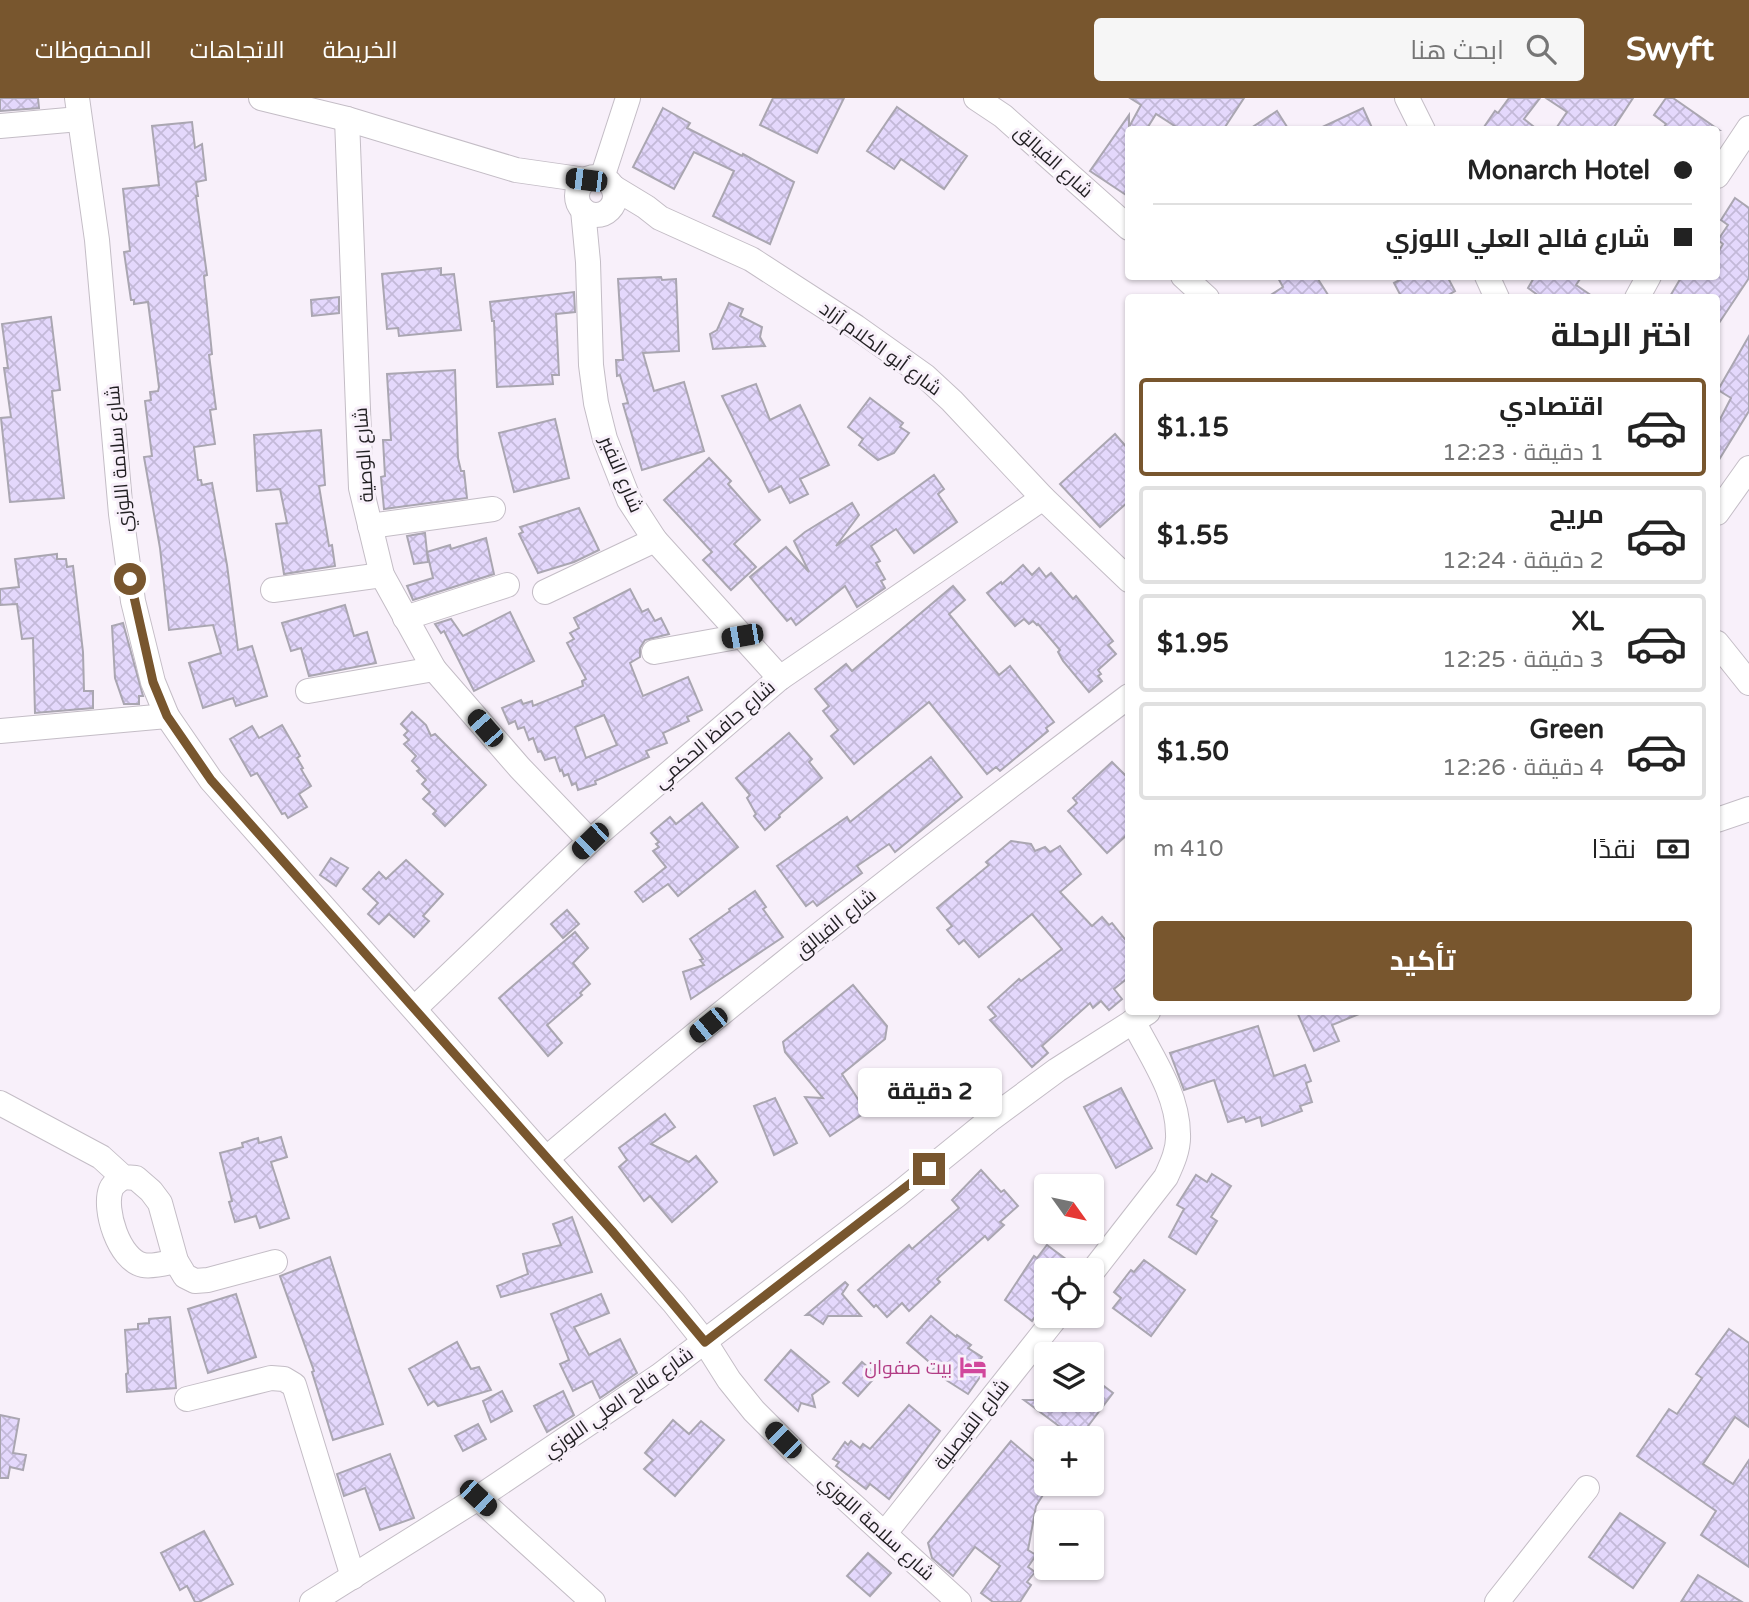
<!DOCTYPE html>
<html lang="ar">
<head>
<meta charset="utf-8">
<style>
	:root { --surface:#fff; --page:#f6f6f6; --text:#222; --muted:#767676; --line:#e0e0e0; --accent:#78562e }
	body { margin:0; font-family:"Varela Round",Cairo,sans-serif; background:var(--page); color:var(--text); direction:rtl; height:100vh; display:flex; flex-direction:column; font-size:26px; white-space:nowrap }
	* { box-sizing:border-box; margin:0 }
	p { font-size:23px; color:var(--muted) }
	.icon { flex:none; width:38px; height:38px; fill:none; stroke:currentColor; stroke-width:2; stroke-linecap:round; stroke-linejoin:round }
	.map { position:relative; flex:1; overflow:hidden; direction:ltr }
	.sheet { position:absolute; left:1125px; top:196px; width:595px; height:721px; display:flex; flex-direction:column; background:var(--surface); border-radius:7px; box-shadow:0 2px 5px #0004; direction:rtl }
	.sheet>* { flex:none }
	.hud { position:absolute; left:1125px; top:28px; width:595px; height:154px; border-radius:7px; box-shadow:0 2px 5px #0004; direction:rtl; display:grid; align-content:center; height:154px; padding:0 28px; background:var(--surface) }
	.needle { width:46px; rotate:123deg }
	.fabs { position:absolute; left:1034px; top:1076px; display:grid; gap:14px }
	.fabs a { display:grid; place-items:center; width:70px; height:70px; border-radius:7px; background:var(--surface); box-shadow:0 2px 5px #0004; font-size:35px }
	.end { position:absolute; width:32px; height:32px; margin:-16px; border:9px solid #78562e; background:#fff; box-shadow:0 0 0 4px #fff }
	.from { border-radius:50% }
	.bubble { position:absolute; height:49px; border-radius:7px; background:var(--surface); box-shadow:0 2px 5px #0004; font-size:23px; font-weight:700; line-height:49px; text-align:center; direction:rtl }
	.car { position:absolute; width:21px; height:42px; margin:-21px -10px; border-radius:9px; box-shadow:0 0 5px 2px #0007; background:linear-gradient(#222 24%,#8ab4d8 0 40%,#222 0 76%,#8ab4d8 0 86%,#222 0) }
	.hud b { display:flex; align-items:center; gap:24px; height:66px; font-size:26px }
	.hud b+b { border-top:2px solid var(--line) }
	.hud i { width:18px; height:18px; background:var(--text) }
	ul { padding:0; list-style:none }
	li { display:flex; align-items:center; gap:21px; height:98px; margin:0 14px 10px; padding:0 14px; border:4px solid var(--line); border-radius:7px }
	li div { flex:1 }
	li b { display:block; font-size:26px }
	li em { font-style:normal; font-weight:700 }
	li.active { border-color:var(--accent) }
	li>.icon { width:63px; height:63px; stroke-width:1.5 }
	h2 { padding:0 28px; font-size:32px; line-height:84px }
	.pay { display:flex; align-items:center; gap:18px; height:77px; padding:0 28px; font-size:26px }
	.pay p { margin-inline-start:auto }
	.action { display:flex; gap:14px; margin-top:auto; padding:14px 28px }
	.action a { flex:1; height:80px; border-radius:7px; background:var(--accent); color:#fff; font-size:28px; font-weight:700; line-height:80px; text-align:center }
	header { display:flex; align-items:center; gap:42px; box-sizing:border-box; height:98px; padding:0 35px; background:var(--accent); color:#fff }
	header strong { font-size:33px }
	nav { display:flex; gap:38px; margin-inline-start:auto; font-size:24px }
	.search { width:490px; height:63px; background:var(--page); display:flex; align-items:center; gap:18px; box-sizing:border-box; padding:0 24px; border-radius:7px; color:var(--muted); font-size:26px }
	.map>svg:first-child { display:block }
</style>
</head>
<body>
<header>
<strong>Swyft</strong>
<div class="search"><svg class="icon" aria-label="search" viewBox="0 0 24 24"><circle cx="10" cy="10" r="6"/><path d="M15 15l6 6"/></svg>ابحث هنا</div>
<nav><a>الخريطة</a><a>الاتجاهات</a><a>المحفوظات</a></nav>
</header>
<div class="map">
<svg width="1749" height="1504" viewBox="0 0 1749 1504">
	<defs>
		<pattern id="building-cross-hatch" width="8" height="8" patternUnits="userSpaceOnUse" patternTransform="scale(1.75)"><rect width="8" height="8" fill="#e4d8fc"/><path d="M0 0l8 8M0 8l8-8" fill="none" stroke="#c3b9d8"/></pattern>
	</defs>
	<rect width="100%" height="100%" fill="#f8f0fa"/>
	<!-- building -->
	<g fill="url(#building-cross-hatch)" stroke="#aaa6b1" stroke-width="2" fill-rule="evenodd">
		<polygon points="0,0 38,0 39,10 0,13"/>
		<polygon points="773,0 844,0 817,55 760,27"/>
		<polygon points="1130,0 1244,0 1223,32 1181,32 1156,16 1146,32 1129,32 1129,99 1090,73 1129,17 1129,29 1141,7"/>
		<polygon points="1509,0 1540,0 1524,21 1538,32 1482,32 1495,13 1498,15"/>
		<polygon points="1546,0 1633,0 1612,32 1555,32 1567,14"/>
		<polygon points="1666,0 1673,0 1719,32 1662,32 1666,26 1654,17"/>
		<polygon points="897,9 967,58 944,91 901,61 894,71 867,53"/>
		<polygon points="663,10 690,25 687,30 742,58 743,56 794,84 770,146 713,118 734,73 694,54 674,91 633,69"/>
		<polygon points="1363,10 1373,32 1316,32"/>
		<polygon points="1277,13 1289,32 1248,32"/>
		<polygon points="192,24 195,50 202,46 206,82 196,84 198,98 196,98 207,177 204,178 212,256 209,257 216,311 210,312 215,346 194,349 198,382 201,382 202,387 212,385 227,467 238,552 252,548 267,598 236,608 233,600 203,610 189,565 221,555 213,527 169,532 160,450 144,359 152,358 145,303 151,302 150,294 158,293 159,289 148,204 134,206 134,202 131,202 124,154 130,153 123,91 159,87 152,28"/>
		<polygon points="1735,100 1749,110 1749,180 1717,228 1717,200 1669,200 1682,178 1717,178 1717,156 1723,146 1718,142 1728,127 1721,122"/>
		<polygon points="441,170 441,177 454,176 461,232 399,238 398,230 387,231 382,176"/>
		<polygon points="1277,178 1316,178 1330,200 1266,200 1283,189"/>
		<polygon points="1407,178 1447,178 1455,193 1443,200 1402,200 1394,185"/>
		<polygon points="1535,178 1582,178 1576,187 1595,200 1542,200 1528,190"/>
		<polygon points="661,179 662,182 676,181 679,253 643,255 654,293 684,284 704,353 642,372 623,306 628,305 620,277 617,278 616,262 623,262 618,181"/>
		<polygon points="574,194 575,214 556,216 559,277 552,277 553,286 497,289 494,223 492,223 490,204"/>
		<polygon points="339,199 339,215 312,218 311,202"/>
		<polygon points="729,205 743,211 740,218 762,229 760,239 765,248 713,251 710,236 717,232"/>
		<polygon points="51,219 60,292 52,293 64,400 10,404 1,320 11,319 4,270 8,270 2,226"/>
		<polygon points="1749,238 1749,313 1717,365 1717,327 1731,300 1718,292"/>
		<polygon points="455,272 458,360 461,373 464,373 467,400 384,411 381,379 385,378 383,342 391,342 387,276"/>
		<polygon points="756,286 770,322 800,307 829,367 800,381 808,396 790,405 781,388 769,394 722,298"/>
		<polygon points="870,300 903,325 900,329 909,335 894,355 878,362 859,347 863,341 848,329"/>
		<polygon points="555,321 569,380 514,394 499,335"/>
		<polygon points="321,332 325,387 319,388 329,448 332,447 335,468 284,476 276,426 287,425 280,391 257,393 254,337"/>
		<polygon points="1115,336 1129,352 1129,403 1100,429 1060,386"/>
		<polygon points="709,360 731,383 728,386 760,422 734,446 756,469 731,492 703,462 712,454 664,402"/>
		<polygon points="934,377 944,391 938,396 957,424 914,455 896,431 871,448 880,463 876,465 885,481 881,483 885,490 857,509 845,488 796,527 791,520 787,523 750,479 786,449 809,474 794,443 805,434 852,405 859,417 836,448"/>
		<polygon points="579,410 599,452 574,464 538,475 519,436 523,434 520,429"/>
		<polygon points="425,435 428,464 414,466 407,438"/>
		<polygon points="486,440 494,476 413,502 407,488 433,480 427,454 450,447 451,451"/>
		<polygon points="57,456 57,461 66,461 67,469 73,468 83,554 84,593 93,593 93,610 35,615 33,540 22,541 17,506 0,507 0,491 19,489 15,461"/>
		<polygon points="1023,467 1032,477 1039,470 1046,479 1051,475 1073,501 1076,498 1113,543 1108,547 1116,556 1098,572 1101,576 1098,578 1102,583 1089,594 1063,563 1058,554 1060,552 1038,526 1037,527 1033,523 1029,526 1024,521 1015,528 987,495 1001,484 1002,486"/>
		<polygon points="953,488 965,502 949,516 999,577 1010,568 1054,624 1046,630 1048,633 1000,673 996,669 987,676 929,604 854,666 831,638 838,632 823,613 829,608 815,591 846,566 852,573"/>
		<path d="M630 491 642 514 648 511 655 523 661 520 669 536 645 542 640 550V559L630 565 643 598 688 579 702 612 687 619 689 623 663 635 667 645 646 653 649 659 595 683 596 686 578 692 576 685 572 687 568 676 564 678 562 672 560 673 555 659 545 662 541 653 538 654 533 640 529 642 524 629 518 631 515 623 509 626 502 610 521 602 523 606 532 603 533 608 583 588 582 583 586 581 567 545 574 541 570 535 579 530 574 520ZM604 617 617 647 586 660 575 629Z"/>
		<polygon points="345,507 354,538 367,534 376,565 309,578 301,550 291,553 282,525"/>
		<polygon points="510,514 534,563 474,593 444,533 441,535 435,526 451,521 463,538"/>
		<polygon points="123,525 143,598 139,598 139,606 124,606 115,580 112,528"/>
		<polygon points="412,614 426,627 431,638 435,636 486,687 445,728 433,716 436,713 423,701 430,694 422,686 426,682 417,673 420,671 412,663 416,658 404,646 409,642 404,637 408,633 401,626"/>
		<polygon points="282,627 300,658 297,660 303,670 301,671 311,688 299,696 307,709 288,720 285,715 282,716 257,675 251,678 230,641 252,628 259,640"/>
		<polygon points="789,635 812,661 809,664 822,680 779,717 780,719 765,732 754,718 756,716 747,700 750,697 736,680"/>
		<polygon points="931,659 962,699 895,754 889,746 857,768 862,775 817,808 813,803 806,808 777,768 847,719 850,724"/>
		<polygon points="1112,664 1129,681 1129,735 1107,755 1068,713 1077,705 1073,700"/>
		<polygon points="702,705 738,749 678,798 668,786 643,804 635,794 666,769 653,753 659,749 656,746 659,744 651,735 670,719 676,726"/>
		<polygon points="1011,743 1031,746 1035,753 1045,749 1050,754 1060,748 1081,776 1060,794 1092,828 1102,819 1109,827 1112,825 1129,846 1129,879 1114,891 1122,901 1109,912 1101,903 1093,910 1090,905 1042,948 1048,955 1032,969 990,922 996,918 988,909 1019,881 1021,883 1062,851 1032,816 979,859 964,842 959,846 947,832 952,828 937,810 989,767 986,764"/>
		<polygon points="331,760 348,770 336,788 320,777"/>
		<polygon points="406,762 443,796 423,818 429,823 414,839 389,816 379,826 368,816 378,805 363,791 379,774 386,781"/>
		<polygon points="755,793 766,809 763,811 783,839 691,901 683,874 704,867 700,862 703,861 690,841 730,813 729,811"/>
		<polygon points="567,812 579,826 563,840 551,826"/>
		<polygon points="575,834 588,850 573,865 590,886 580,895 582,897 547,927 562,945 548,958 499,900"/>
		<polygon points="853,887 887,928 885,941 842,976 866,1014 830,1038 805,999 823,1000 785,954 783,944"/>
		<polygon points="1297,914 1364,914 1332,927 1339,943 1314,953"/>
		<polygon points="1258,928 1274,978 1305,967 1311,983 1306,985 1312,1004 1300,1008 1302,1013 1262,1028 1260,1019 1246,1024 1244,1019 1228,1024 1214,982 1184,992 1170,955"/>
		<polygon points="1121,990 1152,1050 1116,1070 1084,1009"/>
		<polygon points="775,1000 797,1045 774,1057 754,1008"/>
		<polygon points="665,1016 675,1029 651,1046 689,1064 696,1058 717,1084 672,1124 650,1098 644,1103 619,1069 627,1062 619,1050"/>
		<polygon points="281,1039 287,1059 271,1064 289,1120 260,1130 256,1118 235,1124 229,1104 232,1103 220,1055 243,1049 242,1045 258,1040 259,1045"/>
		<polygon points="981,1072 1001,1094 1004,1092 1018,1108 1000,1124 1004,1127 988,1142 985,1138 937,1181 940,1184 909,1213 902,1205 887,1219 876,1207 874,1209 858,1192 909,1147 912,1151 959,1110 952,1102"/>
		<polygon points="1212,1076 1231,1088 1211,1119 1217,1123 1196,1156 1169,1139 1184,1111 1177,1107 1196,1077 1207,1084"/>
		<polygon points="572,1119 592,1174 501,1199 497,1188 528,1176 523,1156 561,1147 553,1126"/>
		<polygon points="1047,1147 1078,1170 1077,1172 1046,1172 1046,1203 1032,1223 1005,1202 1034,1158 1037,1160"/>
		<polygon points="330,1159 383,1326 333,1342 312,1274 314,1273 280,1178"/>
		<polygon points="1144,1162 1185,1192 1151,1238 1113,1210 1121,1200 1114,1194 1131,1172 1134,1174"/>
		<polygon points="845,1184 848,1187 842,1196 861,1218 828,1218 823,1226 810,1217 806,1217"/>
		<polygon points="236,1196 256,1259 208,1275 188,1211"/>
		<polygon points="601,1196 609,1215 574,1229 589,1257 620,1241 637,1275 600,1300 592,1283 573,1293 560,1266 569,1262 551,1216"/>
		<polygon points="931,1218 956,1239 957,1237 971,1247 968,1250 982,1259 977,1266 985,1272 968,1296 932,1273 935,1269 907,1245"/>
		<polygon points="170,1219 176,1290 127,1294 126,1276 128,1275 125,1232 138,1231 138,1226 149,1225 149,1221"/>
		<polygon points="1729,1231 1749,1245 1749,1329 1735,1319 1703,1366 1733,1386 1749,1362 1749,1469 1701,1437 1716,1413 1637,1358 1669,1311 1677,1316 1702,1280 1696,1276"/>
		<polygon points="457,1244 471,1271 479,1269 491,1292 438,1308 434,1303 428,1307 409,1271"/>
		<polygon points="791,1252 829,1284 812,1297 815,1309 801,1305 798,1313 765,1282"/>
		<polygon points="862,1264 877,1277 858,1298 843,1285"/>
		<polygon points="1092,1279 1113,1295 1079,1340 1075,1340 1024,1302 1092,1302"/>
		<polygon points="502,1293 512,1313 491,1324 483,1303"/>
		<polygon points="563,1293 574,1317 547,1334 534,1308"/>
		<polygon points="909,1307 940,1333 889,1401 870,1386 866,1391 836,1368 839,1364 833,1361 845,1344 848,1347 851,1343 860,1350 863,1346 870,1351"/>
		<polygon points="0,1317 19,1321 13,1355 26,1357 23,1372 10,1369 8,1380 0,1380"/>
		<polygon points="673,1322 689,1336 701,1323 724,1342 675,1398 644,1371 653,1362 645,1355"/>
		<polygon points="478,1326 486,1341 463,1353 455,1338"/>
		<polygon points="1011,1343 1046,1373 1046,1392 1036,1408 1028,1452 1036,1457 1028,1469 1035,1474 1027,1484 1031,1487 1020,1504 993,1504 981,1495 1000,1468 975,1449 953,1478 932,1460 928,1445"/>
		<polygon points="390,1356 414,1420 380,1432 365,1390 344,1398 337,1376"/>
		<polygon points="1620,1415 1665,1445 1633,1490 1589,1459"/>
		<polygon points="204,1433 233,1486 199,1504 195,1504 187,1488 180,1492 161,1455"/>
		<polygon points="868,1455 891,1475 870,1498 847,1478"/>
		<polygon points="1698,1477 1742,1504 1681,1504"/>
	</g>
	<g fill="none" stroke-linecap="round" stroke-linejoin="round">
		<defs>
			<g id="minor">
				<polyline points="77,0 97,142 121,416 133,503 153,584 167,618 211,682 674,1205 705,1244 729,1282 754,1313 798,1357 959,1504"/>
				<polyline points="261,0 347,21 516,72 586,82"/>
				<polyline points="976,0 1003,18 1129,130"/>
				<polyline points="1407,0 1423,32"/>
				<polyline points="347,21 361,390 382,477 434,571 520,670 590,743"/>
				<polyline points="0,28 79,21"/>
				<polyline points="1717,78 1749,30"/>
				<circle cx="596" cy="98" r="19"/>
				<polyline points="602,80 628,0"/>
				<polyline points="613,89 646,109 660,120 751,161 856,229 925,278 952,303 1043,400 1129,482"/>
				<polyline points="583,112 588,164 591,267 596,305 605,341 629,402 655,442 780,580"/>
				<polyline points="1183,178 1207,200"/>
				<polyline points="1487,178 1497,200"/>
				<polyline points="1637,200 1649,178"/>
				<polyline points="1717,415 1749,370"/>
				<polyline points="370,428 493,411"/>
				<polyline points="273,492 382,477"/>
				<polyline points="545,494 655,442"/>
				<polyline points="405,520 507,487"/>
				<polyline points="1717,545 1749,585"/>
				<polyline points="654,554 742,538"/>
				<polyline points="308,593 434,571"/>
				<polyline points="0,633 167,618"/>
				<polyline points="1717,722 1749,711"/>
				<polyline points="415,910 590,743 780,580 1043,400"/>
				<polyline points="0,1005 101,1059 123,1079 136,1080 151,1093 160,1105 176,1163 185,1178 195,1183 208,1182 275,1164"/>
				<path d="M547 1060C736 899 931 747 1129 598"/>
				<path d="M123 1079C119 1082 113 1086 111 1091 103 1111 119 1162 143 1167 153 1169 166 1165 176 1163"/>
				<path d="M1092 1174 1166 1079C1172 1066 1179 1051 1178 1036 1178 996 1151 958 1133 923"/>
				<polyline points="187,1301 271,1280 284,1281 294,1287 353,1479"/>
				<polyline points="478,1400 593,1504"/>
				<polyline points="885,1435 1057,1218"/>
				<polyline points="312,1504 478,1400 659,1278 896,1098 992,1020 1057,972 1148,914"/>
				<polyline points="1497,1504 1587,1390"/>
			</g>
		</defs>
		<!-- minor casing -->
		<use href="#minor" stroke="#c4bdc6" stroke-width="26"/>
		<!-- minor -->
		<use href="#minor" stroke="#fff" stroke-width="24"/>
	</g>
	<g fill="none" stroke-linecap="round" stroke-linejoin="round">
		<!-- route -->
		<polyline stroke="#78562e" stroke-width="9" points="130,481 153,584 167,618 211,682 612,1133 705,1244 929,1071"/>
	</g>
	<!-- icons -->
	<defs>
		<symbol id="hotel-bare" viewBox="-9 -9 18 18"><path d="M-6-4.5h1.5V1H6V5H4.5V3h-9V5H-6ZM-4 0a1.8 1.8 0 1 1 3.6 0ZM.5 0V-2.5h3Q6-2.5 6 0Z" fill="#d1479c" stroke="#f8f0fa" stroke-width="2.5" paint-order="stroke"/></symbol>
	</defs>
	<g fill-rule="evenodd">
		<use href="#hotel-bare" x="954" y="1250" width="38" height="38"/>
	</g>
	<g text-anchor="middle" stroke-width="6" stroke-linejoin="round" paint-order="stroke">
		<!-- street labels -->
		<g font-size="19" fill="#211f22" stroke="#f8f0fa">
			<text transform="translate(1054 63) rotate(42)" y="7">شارع الفيالق</text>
			<text transform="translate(881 250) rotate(36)" y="7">شارع أبو الكلام آزاد</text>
			<text transform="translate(363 357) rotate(-94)" y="7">شارع الوصية</text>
			<text transform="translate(118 361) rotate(-95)" y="7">شارع سلامة اللوزي</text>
			<text transform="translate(622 376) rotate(67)" y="7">شارع النفير</text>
			<text transform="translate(714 636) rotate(-41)" y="7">شارع حافظ الحكمي</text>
			<text transform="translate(835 825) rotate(-39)" y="7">شارع الفيالق</text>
			<text transform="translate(618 1304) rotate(-35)" y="7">شارع فالح العلي اللوزي</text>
			<text transform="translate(971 1326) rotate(-52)" y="7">شارع الفيصلية</text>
			<text transform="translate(877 1429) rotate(42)" y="7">شارع سلامة اللوزي</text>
		</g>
		<!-- hotel labels -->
		<g font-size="19" fill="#b23c85" stroke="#f8f0fa" text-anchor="end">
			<text x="952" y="1276">بيت صفوان</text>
		</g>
	</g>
</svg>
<div class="fabs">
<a><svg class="needle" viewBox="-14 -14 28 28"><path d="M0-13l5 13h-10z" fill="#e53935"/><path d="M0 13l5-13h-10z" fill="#767676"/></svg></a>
<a><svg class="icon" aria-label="locate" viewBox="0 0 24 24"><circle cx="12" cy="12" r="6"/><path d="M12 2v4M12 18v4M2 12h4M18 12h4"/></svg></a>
<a><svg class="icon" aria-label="layers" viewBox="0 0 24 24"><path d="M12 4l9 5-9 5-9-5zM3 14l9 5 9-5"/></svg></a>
<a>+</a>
<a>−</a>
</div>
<i class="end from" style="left:130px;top:481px"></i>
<i class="end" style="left:929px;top:1071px"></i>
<div class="bubble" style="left:858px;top:970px;width:144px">2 دقيقة</div>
<i class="car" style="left:586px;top:82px;rotate:277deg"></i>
<i class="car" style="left:742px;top:538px;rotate:260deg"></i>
<i class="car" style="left:485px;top:630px;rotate:319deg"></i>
<i class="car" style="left:590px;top:743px;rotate:226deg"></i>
<i class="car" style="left:708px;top:927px;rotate:231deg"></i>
<i class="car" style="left:783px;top:1342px;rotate:315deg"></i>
<i class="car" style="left:478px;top:1400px;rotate:133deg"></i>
<div class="hud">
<b><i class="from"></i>Monarch Hotel</b>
<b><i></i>شارع فالح العلي اللوزي</b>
</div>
<section class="sheet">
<h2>اختر الرحلة</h2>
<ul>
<li class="active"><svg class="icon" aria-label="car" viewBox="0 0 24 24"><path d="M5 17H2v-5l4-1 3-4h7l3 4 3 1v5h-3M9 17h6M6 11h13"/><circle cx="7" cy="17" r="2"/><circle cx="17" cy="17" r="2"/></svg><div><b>اقتصادي</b><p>1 دقيقة · 12:23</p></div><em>$1.15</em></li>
<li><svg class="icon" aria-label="car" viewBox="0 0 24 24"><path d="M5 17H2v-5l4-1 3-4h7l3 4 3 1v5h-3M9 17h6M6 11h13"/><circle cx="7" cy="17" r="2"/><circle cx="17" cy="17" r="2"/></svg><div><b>مريح</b><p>2 دقيقة · 12:24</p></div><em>$1.55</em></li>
<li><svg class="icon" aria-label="car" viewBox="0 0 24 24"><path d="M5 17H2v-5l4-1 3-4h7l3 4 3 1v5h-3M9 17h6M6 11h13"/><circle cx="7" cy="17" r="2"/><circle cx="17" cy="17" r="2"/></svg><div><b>XL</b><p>3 دقيقة · 12:25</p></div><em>$1.95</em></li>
<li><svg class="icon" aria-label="car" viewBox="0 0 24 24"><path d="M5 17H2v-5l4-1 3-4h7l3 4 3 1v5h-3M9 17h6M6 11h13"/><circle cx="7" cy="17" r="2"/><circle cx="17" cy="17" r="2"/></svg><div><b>Green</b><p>4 دقيقة · 12:26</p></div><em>$1.50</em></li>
</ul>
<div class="pay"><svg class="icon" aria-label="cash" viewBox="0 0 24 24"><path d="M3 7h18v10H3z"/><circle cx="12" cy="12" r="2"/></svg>نقدًا<p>410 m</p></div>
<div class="action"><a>تأكيد</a></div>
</section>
</div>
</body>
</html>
